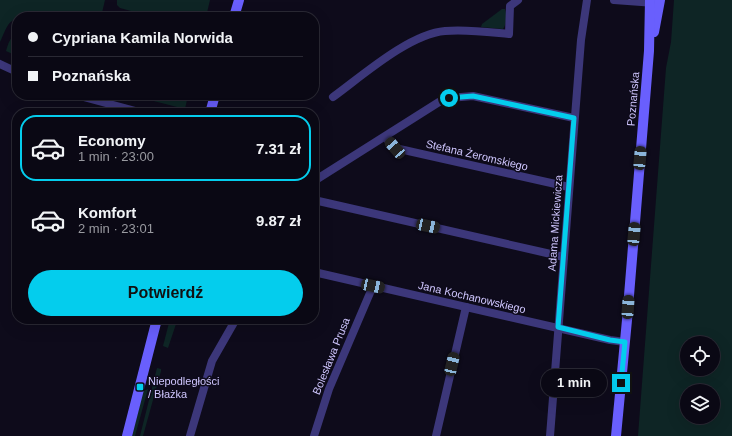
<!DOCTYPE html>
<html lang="pl">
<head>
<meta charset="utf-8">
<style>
	:root { --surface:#0a0814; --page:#181622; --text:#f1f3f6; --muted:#999aa0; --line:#2a2934; --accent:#04cded }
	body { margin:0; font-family:Arial,sans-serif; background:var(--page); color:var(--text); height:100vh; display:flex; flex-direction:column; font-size:15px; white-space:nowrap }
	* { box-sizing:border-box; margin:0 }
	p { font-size:13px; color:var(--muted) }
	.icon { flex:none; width:22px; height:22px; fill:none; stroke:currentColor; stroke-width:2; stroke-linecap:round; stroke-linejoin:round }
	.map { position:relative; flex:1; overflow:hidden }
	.side { position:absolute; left:12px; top:108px; width:307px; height:216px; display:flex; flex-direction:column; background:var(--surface); border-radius:16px; box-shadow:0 4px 16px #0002,0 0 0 1px var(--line) }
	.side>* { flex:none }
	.hud { position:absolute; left:12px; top:12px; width:307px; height:88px; border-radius:16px; box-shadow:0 4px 16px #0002,0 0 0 1px var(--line); display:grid; align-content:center; height:88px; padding:0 16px; background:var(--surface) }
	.buttons { position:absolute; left:680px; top:336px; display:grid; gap:8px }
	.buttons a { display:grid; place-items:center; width:40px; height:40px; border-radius:50%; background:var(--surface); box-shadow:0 4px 16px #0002,0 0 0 1px var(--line); font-size:20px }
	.end { position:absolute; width:18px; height:18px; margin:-9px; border:5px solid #04cded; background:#111; box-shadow:0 0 0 2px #111 }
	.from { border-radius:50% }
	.bubble { position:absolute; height:28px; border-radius:14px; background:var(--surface); box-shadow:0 4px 16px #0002,0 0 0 1px var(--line); font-size:13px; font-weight:600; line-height:28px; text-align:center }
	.car { position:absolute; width:12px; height:24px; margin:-12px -6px; border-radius:5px; box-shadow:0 0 3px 1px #0007; background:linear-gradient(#222 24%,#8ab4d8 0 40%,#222 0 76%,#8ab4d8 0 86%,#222 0) }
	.hud b { display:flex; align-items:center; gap:14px; height:38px; font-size:15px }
	.hud b+b { border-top:1px solid var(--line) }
	.hud i { width:10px; height:10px; background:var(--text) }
	ul { padding:7px 0 0; list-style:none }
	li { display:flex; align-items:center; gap:12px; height:66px; margin:0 8px 6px; padding:0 8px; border:2px solid transparent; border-radius:16px }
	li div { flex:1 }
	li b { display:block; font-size:15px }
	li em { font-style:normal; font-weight:600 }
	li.selected { border-color:var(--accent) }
	li>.icon { width:36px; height:36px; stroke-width:1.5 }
	.cta { display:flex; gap:8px; margin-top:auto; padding:8px 16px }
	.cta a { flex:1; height:46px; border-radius:24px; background:var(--accent); color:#111; font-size:16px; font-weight:600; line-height:46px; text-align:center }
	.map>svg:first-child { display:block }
</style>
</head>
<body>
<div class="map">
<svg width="732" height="436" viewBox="0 0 732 436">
	<rect width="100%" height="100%" fill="#0e0b1b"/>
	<!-- green -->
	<g fill="#0e2525" fill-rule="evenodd">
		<path d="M0 0H105L101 17H17V19C7 20 4 35 0 42Z"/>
		<polygon points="117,0 210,0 206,17 153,17 120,8 117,5"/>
		<path d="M674 0H732V436H638L666 68 671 42ZM687 343H713V369H687ZM687 391H713V417H687Z"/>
		<path d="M502 9H505C507 16 507 23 503 29L481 27 482 24Z"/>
		<path d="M17 34V56L6 51C8 44 10 37 17 34Z"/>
		<polygon points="130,95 188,95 185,109"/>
		<polygon points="170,319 177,321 168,348 163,346"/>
		<polygon points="157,368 161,369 161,371 143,436 140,436"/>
		<polygon points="148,389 135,436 132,436 143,391"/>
	</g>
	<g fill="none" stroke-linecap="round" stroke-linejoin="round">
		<!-- street -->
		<g stroke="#3c377a" stroke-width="8">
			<polyline points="614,0 655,3"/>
			<polyline points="0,64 17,72"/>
			<polyline points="76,95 143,113"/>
			<path d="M333 97C362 76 409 34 445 31 466 29 488 32 509 34L510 6 518 0"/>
			<polyline points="385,137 395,148 569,187"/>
			<polyline points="314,181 439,102 449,98 473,96 574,118"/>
			<polyline points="314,200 564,257"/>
			<polyline points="314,272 610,340 625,342"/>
			<polyline points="190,436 212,361 236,319"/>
			<polyline points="314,436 329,389 373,286"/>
			<polyline points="436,436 466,307"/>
			<polyline points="550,436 581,40 587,0"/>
		</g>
		<!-- secondary -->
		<g stroke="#695ffd" stroke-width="10">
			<polyline points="234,17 239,0"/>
			<polyline points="654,32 660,0"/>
			<polyline points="210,113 215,95"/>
			<polyline points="127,436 157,319"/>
			<polyline points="616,436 627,320 649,51 650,0"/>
		</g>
	</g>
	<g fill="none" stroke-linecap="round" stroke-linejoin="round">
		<!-- route -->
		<polyline stroke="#04cded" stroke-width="5" points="449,98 473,96 574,118 558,327 610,340 625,342 621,383"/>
	</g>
	<!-- markers -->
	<rect fill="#04cded" stroke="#0e0b1b" stroke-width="1.5" x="136" y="383" width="8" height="8" rx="2"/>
	<g text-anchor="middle" stroke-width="3" stroke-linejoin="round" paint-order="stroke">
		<!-- street labels -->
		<g font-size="11" fill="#cfc6fe" stroke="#0e0b1b">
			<text transform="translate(633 99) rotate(-85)" y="4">Poznańska</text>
			<text transform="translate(477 155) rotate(13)" y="4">Stefana Żeromskiego</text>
			<text transform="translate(555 223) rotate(-86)" y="4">Adama Mickiewicza</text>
			<text transform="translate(472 297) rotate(13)" y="4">Jana Kochanowskiego</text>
			<text transform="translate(331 356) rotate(-68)" y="4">Bolesława Prusa</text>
		</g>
		<!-- poi labels -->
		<g font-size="11" fill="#cfc6fe" stroke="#0e0b1b" text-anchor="start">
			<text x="148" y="385">Niepodległości<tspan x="148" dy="13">/ Błażka</tspan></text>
		</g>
	</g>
</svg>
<div class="buttons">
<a><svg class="icon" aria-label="locate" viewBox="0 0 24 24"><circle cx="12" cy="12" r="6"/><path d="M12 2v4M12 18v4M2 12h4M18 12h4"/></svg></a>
<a><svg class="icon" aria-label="layers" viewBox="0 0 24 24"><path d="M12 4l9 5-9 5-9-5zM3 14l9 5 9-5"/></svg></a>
</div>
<i class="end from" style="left:449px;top:98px"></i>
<i class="end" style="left:621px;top:383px"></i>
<div class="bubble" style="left:541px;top:369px;width:66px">1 min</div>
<i class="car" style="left:395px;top:148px;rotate:319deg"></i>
<i class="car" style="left:640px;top:158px;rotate:5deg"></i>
<i class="car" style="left:428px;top:226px;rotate:102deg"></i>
<i class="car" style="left:634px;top:234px;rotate:5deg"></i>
<i class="car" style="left:373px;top:286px;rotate:102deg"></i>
<i class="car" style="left:628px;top:307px;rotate:4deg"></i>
<i class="car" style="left:452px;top:364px;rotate:13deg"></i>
<div class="hud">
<b><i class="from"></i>Cypriana Kamila Norwida</b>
<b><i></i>Poznańska</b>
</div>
<section class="side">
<ul>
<li class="selected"><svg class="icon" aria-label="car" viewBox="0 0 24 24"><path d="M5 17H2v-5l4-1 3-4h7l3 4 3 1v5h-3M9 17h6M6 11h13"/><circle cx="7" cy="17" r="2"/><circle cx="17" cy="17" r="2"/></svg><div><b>Economy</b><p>1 min · 23:00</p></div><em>7.31 zł</em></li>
<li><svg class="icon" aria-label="car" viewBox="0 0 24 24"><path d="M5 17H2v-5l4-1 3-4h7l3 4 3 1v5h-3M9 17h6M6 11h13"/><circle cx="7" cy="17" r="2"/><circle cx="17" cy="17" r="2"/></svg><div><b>Komfort</b><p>2 min · 23:01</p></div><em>9.87 zł</em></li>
</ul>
<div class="cta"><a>Potwierdź</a></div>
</section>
</div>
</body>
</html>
